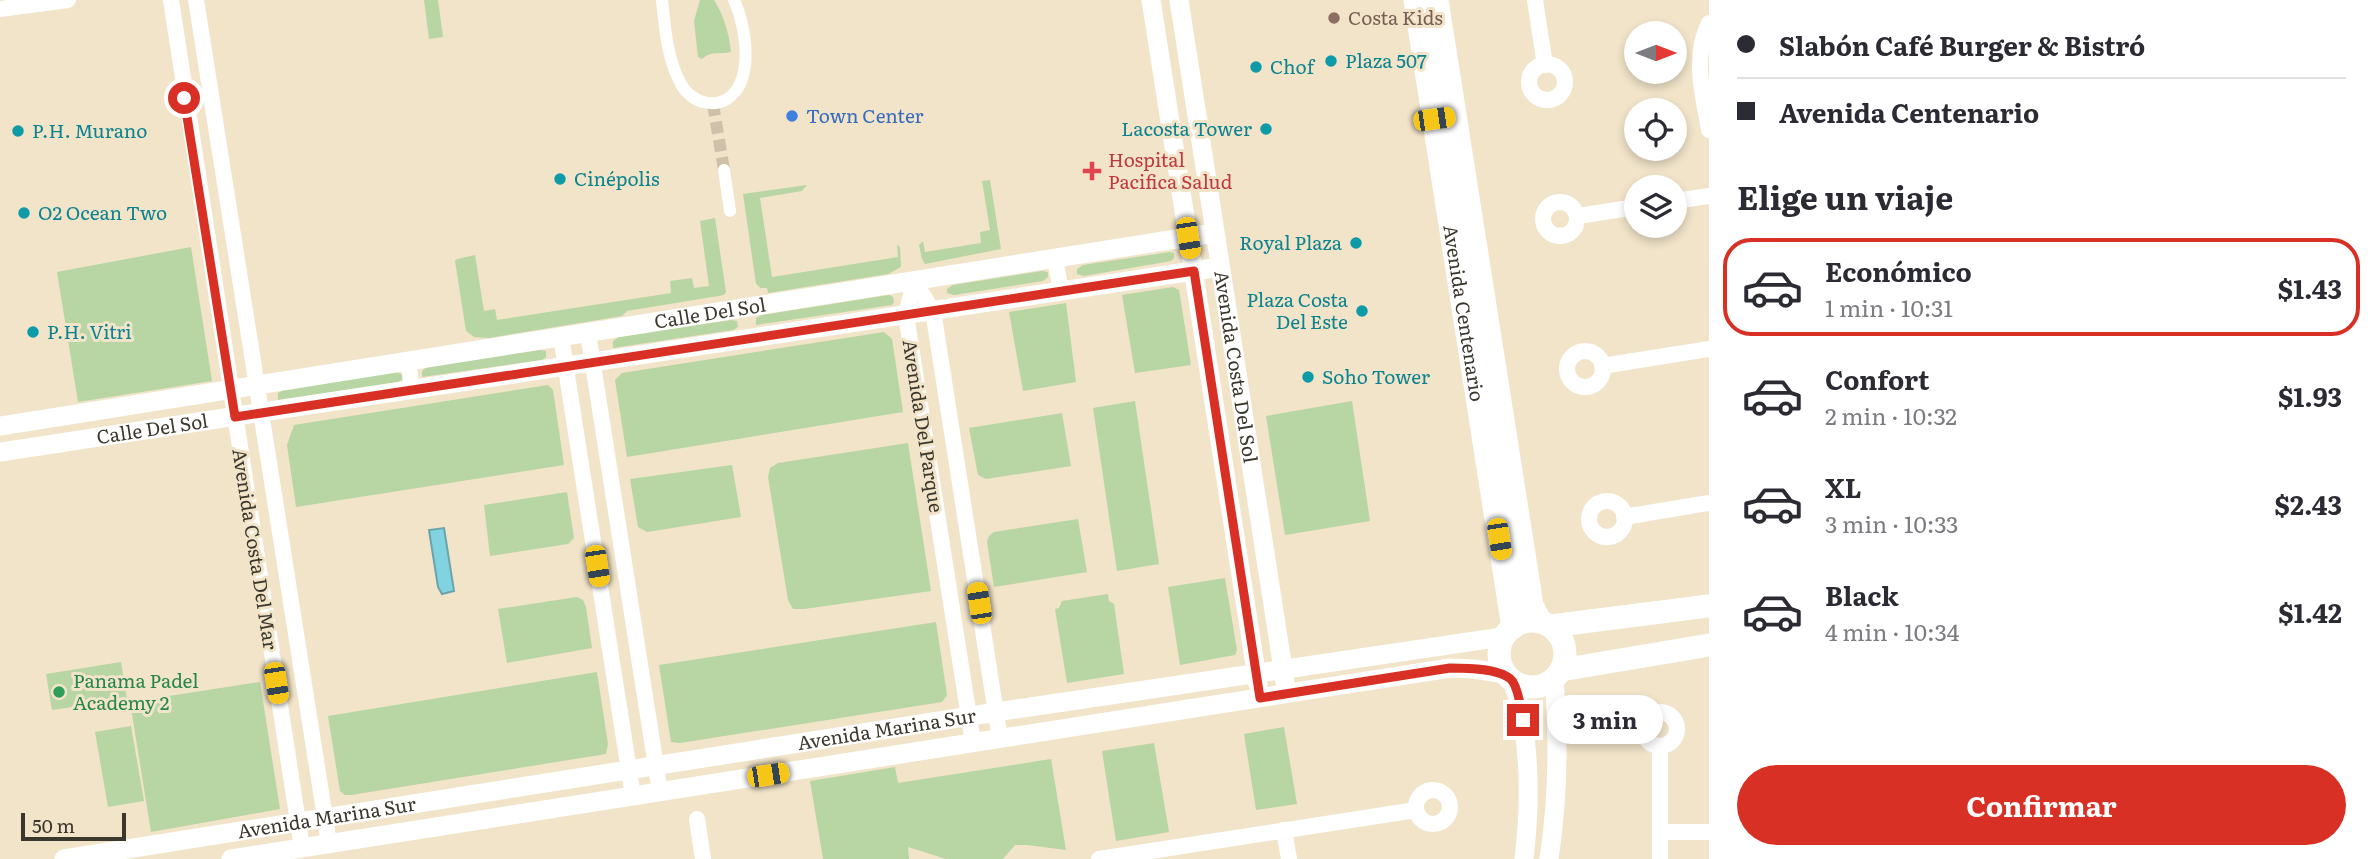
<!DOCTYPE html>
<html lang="es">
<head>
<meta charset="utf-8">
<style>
	:root { --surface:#fff; --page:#f7f7f7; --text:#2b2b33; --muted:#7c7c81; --line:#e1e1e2; --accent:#d93025 }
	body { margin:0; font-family:Literata,serif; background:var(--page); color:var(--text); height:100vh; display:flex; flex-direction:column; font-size:26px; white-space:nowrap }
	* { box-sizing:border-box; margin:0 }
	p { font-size:23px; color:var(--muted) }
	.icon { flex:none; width:38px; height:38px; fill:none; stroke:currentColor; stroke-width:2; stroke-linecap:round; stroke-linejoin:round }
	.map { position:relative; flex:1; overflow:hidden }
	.drawer { display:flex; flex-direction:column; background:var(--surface); width:665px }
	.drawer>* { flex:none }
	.hud { display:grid; align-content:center; height:154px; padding:0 28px; background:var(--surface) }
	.needle { width:46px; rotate:90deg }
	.controls { position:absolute; left:1624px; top:21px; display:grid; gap:14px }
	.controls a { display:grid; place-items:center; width:63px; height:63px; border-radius:50%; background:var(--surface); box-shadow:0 4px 10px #0003; font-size:35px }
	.scale { position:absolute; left:21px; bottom:18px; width:105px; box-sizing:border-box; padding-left:7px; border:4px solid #3c372d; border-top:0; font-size:19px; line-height:24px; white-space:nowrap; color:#3c372d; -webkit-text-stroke:5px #f1e4c9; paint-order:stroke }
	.end { position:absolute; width:32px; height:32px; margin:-16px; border:9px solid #d93025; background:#fff; box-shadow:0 0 0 4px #fff }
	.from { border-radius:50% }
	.bubble { position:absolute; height:49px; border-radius:24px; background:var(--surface); box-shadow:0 4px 10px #0003; font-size:23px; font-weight:700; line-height:49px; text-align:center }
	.car { position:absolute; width:21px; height:42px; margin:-21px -10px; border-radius:9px; box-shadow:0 0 5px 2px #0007; background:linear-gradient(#f5c518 24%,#345 0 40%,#f5c518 0 76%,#345 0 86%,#f5c518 0) }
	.hud b { display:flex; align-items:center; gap:24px; height:66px; font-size:26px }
	.hud b+b { border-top:2px solid var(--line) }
	.hud i { width:18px; height:18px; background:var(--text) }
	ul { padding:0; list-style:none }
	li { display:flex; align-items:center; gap:21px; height:98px; margin:0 14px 10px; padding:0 14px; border:4px solid transparent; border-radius:28px }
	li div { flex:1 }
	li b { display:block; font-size:26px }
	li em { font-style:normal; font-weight:700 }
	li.selected { border-color:var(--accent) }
	li>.icon { width:63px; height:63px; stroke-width:1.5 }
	h2 { padding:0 28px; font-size:32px; line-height:84px }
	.action { display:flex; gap:14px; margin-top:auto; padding:14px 28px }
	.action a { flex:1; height:80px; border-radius:42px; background:var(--accent); color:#fff; font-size:28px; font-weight:700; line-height:80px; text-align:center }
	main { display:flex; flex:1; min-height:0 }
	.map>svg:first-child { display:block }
</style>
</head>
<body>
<main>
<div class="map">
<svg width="1709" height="859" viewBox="0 0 1709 859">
	<rect width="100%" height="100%" fill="#f1e4c9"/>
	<!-- green -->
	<g fill="#b8d5a4">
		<polygon points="424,0 438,0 443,37 429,39"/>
		<path d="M700 0H714C724 16 729 33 731 52 720 55 712 50 702 59L698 57 694 21Z"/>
		<polygon points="990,180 1001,249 925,264 922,259 919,245 923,241 925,252 981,243 980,232 990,230 982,181"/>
		<polygon points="807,185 802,191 760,198 772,277 898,257 897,245 900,247 901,267 888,274 768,293 767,288 761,288 756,284 743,194"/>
		<polygon points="715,218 726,292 724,295 627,311 622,316 489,338 474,337 466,331 455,261 457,259 475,255 484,311 495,309 497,320 671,293 670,281 692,278 694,288 709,286 700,221"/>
		<polygon points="191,247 212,381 78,402 57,272"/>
		<polygon points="1170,252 1174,253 1174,258 1171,261 1084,276 1077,274 1077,269 1083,265"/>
		<polygon points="1042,271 1048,272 1048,277 1043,281 954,295 947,293 947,289 953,285"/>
		<polygon points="1173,287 1179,290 1191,365 1135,373 1122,295"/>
		<polygon points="889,295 893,297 894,302 892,305 756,325 756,318 762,315"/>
		<polygon points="1066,303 1076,382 1023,391 1009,312"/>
		<polygon points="731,320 737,321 738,327 733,330 613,348 613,341 619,337"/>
		<polygon points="884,332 892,339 903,412 627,457 615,380 622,373"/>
		<polygon points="540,350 546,351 546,357 542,360 422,377 422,371 427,367"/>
		<polygon points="396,372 402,374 403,379 398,382 278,400 278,393 284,390"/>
		<polygon points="548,385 553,390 564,465 296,507 287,445 294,425"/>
		<polygon points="1135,401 1159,564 1117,571 1093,408"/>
		<polygon points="1352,401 1370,521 1285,535 1266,416"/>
		<polygon points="1062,413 1071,466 986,479 978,475 969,428"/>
		<polygon points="908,443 931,591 804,609 793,609 788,600 768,477 770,468 778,463"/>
		<polygon points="732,465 741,517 647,532 638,527 630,479"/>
		<polygon points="567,492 574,538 568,544 490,556 484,505"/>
		<polygon points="1078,519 1087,572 994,587 987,542 989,536 994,532"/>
		<polygon points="1225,578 1237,650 1235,655 1180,665 1168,587"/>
		<polygon points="1108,594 1109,601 1114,604 1124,674 1067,683 1055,609 1059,608 1062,601"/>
		<polygon points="577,597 583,600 586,607 592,648 507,663 498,609"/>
		<polygon points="936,622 947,695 942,702 680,743 671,742 659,665"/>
		<polygon points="121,662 127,699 52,710 46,674"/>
		<polygon points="597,672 608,744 606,754 351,795 345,795 340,791 328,716"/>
		<polygon points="260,682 280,809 151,832 130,702"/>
		<polygon points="131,726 144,801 108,807 95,732"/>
		<polygon points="1284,727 1297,804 1256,810 1244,734"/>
		<polygon points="1154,743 1169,832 1116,841 1102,751"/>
		<polygon points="1051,759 1066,850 1027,845 1015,845 1003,859 946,859 908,847 909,859 823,859 810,781 895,767 898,783"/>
	</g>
	<!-- water -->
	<polygon fill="#81d3e1" stroke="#6ca4ab" stroke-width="2" points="444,528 454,591 442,594 438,587 429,530"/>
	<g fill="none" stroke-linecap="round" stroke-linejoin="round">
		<!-- pedestrian-tunnel -->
		<polyline stroke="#cdc1aa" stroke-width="12" stroke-dasharray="12 6" stroke-linecap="butt" points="713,104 724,170"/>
		<!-- pedestrian -->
		<g stroke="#fff" stroke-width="12">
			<path d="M662 0C665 28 667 59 681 84 694 108 727 111 740 84 751 60 744 22 734 0"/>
			<polyline points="724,170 730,211"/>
		</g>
		<!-- minor -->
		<g stroke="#fff" stroke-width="16">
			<polyline points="171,0 302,848"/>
			<polyline points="196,0 329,843"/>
			<polyline points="1535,0 1545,65"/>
			<polyline points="0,9 68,0"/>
			<path d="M1709 23C1692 58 1703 94 1709 130"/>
			<circle cx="1547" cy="82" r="18"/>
			<polyline points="1675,201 1709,196"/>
			<circle cx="1560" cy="219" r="17"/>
			<polyline points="1578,216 1636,207"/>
			<polyline points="1055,259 1061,291"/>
			<polyline points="914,281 933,311 1000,739"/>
			<polyline points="914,281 906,315 973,743"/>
			<polyline points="588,333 660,792"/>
			<polyline points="561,337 633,796"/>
			<circle cx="1585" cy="369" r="18"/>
			<polyline points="408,361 412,390"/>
			<polyline points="1602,366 1709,349"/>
			<circle cx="1607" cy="519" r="18"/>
			<polyline points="1624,517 1709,503"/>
			<circle cx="1660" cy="729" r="17"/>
			<polyline points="1660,746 1660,859"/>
			<circle cx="1433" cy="807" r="17"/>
			<polyline points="697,819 703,859"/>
			<polyline points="1284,830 1289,859"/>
			<polyline points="1661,832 1709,832"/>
			<polyline points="1099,859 1416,810"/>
		</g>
		<!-- tertiary -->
		<g stroke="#fff" stroke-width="19">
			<polyline points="1151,0 1258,684"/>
			<path id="s1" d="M1179 0 1285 682"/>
			<path id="s2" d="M0 426 1214 233"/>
			<path id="s3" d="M0 452 1220 267"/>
			<path d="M1513 682C1531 739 1531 800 1524 859"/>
			<path id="s4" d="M64 859 996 712 1502 637"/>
			<polyline points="231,859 1450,668 1474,669 1505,674"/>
			<path d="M1549 859C1558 799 1559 739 1554 679"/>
		</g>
		<!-- secondary -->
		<g stroke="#fff" stroke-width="23">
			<path id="s5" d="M1415 0 1513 628"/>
			<polyline points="1437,0 1532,605 1540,621"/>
			<circle cx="1532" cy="654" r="33"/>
			<polyline points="1551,626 1709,606"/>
			<polyline points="1561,670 1709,645"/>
		</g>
	</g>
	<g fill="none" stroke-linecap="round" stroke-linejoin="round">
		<!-- route -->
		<path stroke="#d93025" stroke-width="9" d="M184 98 235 417 1194 271 1260 698 1450 668C1466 668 1504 668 1513 682 1519 692 1521 708 1523 720"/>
	</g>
	<!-- markers -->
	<circle fill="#8d6e63" stroke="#f1e4c9" stroke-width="2.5" cx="1334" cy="18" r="7"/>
	<g fill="#0f9aa8" stroke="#f1e4c9" stroke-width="2.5">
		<circle cx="1331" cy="61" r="7"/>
		<circle cx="1256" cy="67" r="7"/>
		<circle cx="1266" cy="129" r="7"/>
		<circle cx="18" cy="131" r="7"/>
		<circle cx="560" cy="179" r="7"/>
		<circle cx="24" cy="213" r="7"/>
		<circle cx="1356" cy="243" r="7"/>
		<circle cx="1362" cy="311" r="7"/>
		<circle cx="33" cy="332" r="7"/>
		<circle cx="1308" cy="377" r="7"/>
	</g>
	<circle fill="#3f7fe0" stroke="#f1e4c9" stroke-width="2.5" cx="792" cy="116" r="7"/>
	<path fill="#e0444e" stroke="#f1e4c9" stroke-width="2.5" d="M1088.5 160.5h7v7h7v7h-7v7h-7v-7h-7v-7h7z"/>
	<circle fill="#2e9e5b" stroke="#f1e4c9" stroke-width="2.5" cx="59" cy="692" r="7"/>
	<g text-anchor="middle" stroke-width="6" stroke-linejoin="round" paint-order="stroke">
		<!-- education labels -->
		<g font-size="19" fill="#785e54" stroke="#f1e4c9" text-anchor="start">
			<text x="1348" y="25">Costa Kids</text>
		</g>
		<!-- culture labels -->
		<g font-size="19" fill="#0d838f" stroke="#f1e4c9" text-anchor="start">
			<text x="1345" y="68">Plaza 507</text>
			<text x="1270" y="74">Chof</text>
			<text x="1252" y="136" text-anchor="end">Lacosta Tower</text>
			<text x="32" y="138">P.H. Murano</text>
			<text x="574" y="186">Cinépolis</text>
			<text x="38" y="220">O2 Ocean Two</text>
			<text x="1342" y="250" text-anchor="end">Royal Plaza</text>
			<text x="1348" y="307" text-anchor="end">Plaza Costa<tspan x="1348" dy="22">Del Este</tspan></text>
			<text x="47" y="339">P.H. Vitri</text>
			<text x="1322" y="384">Soho Tower</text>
		</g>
		<!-- shop labels -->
		<g font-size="19" fill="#366cbe" stroke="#f1e4c9" text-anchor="start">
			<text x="806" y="123">Town Center</text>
		</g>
		<!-- health labels -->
		<g font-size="19" fill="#be3a42" stroke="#f1e4c9" text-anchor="start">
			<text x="1108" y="167">Hospital<tspan x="1108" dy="22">Pacifica Salud</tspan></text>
		</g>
		<!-- street labels -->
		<g font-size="19" fill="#3c372d" stroke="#f1e4c9">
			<text dy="7" stroke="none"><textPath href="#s2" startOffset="719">Calle Del Sol</textPath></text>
			<text dy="7" stroke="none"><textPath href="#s5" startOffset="317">Avenida Centenario</textPath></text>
			<text dy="7" stroke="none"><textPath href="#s1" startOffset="371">Avenida Costa Del Sol</textPath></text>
			<text transform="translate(923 426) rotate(81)" y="7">Avenida Del Parque</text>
			<text dy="7" stroke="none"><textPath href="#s3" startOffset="154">Calle Del Sol</textPath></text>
			<text transform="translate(255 549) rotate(81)" y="7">Avenida Costa Del Mar</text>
			<text dy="7" stroke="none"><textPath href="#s4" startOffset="833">Avenida Marina Sur</textPath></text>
			<text dy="7" stroke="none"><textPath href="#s4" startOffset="266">Avenida Marina Sur</textPath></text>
		</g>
		<!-- leisure labels -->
		<g font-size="19" fill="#27864d" stroke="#f1e4c9" text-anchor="start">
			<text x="73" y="688">Panama Padel<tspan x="73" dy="22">Academy 2</tspan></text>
		</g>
	</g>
</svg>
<div class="controls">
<a><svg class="needle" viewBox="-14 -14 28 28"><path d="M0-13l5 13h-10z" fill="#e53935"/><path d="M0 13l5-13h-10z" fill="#7c7c81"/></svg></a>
<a><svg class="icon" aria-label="locate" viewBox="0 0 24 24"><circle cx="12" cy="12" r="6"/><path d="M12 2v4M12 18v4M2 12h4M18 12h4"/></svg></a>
<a><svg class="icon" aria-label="layers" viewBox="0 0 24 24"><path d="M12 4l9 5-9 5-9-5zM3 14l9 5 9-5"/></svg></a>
</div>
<div class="scale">50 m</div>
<i class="end from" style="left:184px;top:98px"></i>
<i class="end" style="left:1523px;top:720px"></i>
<div class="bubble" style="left:1547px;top:695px;width:116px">3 min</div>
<i class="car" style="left:1434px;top:119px;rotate:82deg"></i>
<i class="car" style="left:1188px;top:238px;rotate:171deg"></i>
<i class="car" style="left:1499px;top:539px;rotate:171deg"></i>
<i class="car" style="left:597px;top:566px;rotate:171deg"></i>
<i class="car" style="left:979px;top:603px;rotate:351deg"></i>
<i class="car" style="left:276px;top:683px;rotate:171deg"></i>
<i class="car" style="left:768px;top:775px;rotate:81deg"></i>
</div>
<section class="drawer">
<div class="hud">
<b><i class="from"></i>Slabón Café Burger &amp; Bistró</b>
<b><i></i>Avenida Centenario</b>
</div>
<h2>Elige un viaje</h2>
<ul>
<li class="selected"><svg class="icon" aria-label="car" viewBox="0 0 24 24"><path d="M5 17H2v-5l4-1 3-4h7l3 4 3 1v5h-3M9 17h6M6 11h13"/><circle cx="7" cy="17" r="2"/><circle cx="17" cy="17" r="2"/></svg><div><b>Económico</b><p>1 min · 10:31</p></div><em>$1.43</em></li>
<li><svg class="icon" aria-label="car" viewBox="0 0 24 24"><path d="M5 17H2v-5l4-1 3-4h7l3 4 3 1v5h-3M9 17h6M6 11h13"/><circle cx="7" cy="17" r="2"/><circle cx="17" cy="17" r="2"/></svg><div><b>Confort</b><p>2 min · 10:32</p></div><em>$1.93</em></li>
<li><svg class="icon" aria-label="car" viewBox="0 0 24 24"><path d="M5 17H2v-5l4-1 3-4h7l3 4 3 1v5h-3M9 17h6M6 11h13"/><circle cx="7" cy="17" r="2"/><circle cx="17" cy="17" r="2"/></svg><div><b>XL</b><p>3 min · 10:33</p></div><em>$2.43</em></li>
<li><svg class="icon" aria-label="car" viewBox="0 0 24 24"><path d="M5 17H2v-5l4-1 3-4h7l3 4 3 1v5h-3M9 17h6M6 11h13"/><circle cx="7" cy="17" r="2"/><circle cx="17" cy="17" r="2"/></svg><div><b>Black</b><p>4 min · 10:34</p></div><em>$1.42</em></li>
</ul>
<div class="action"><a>Confirmar</a></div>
</section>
</main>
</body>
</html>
